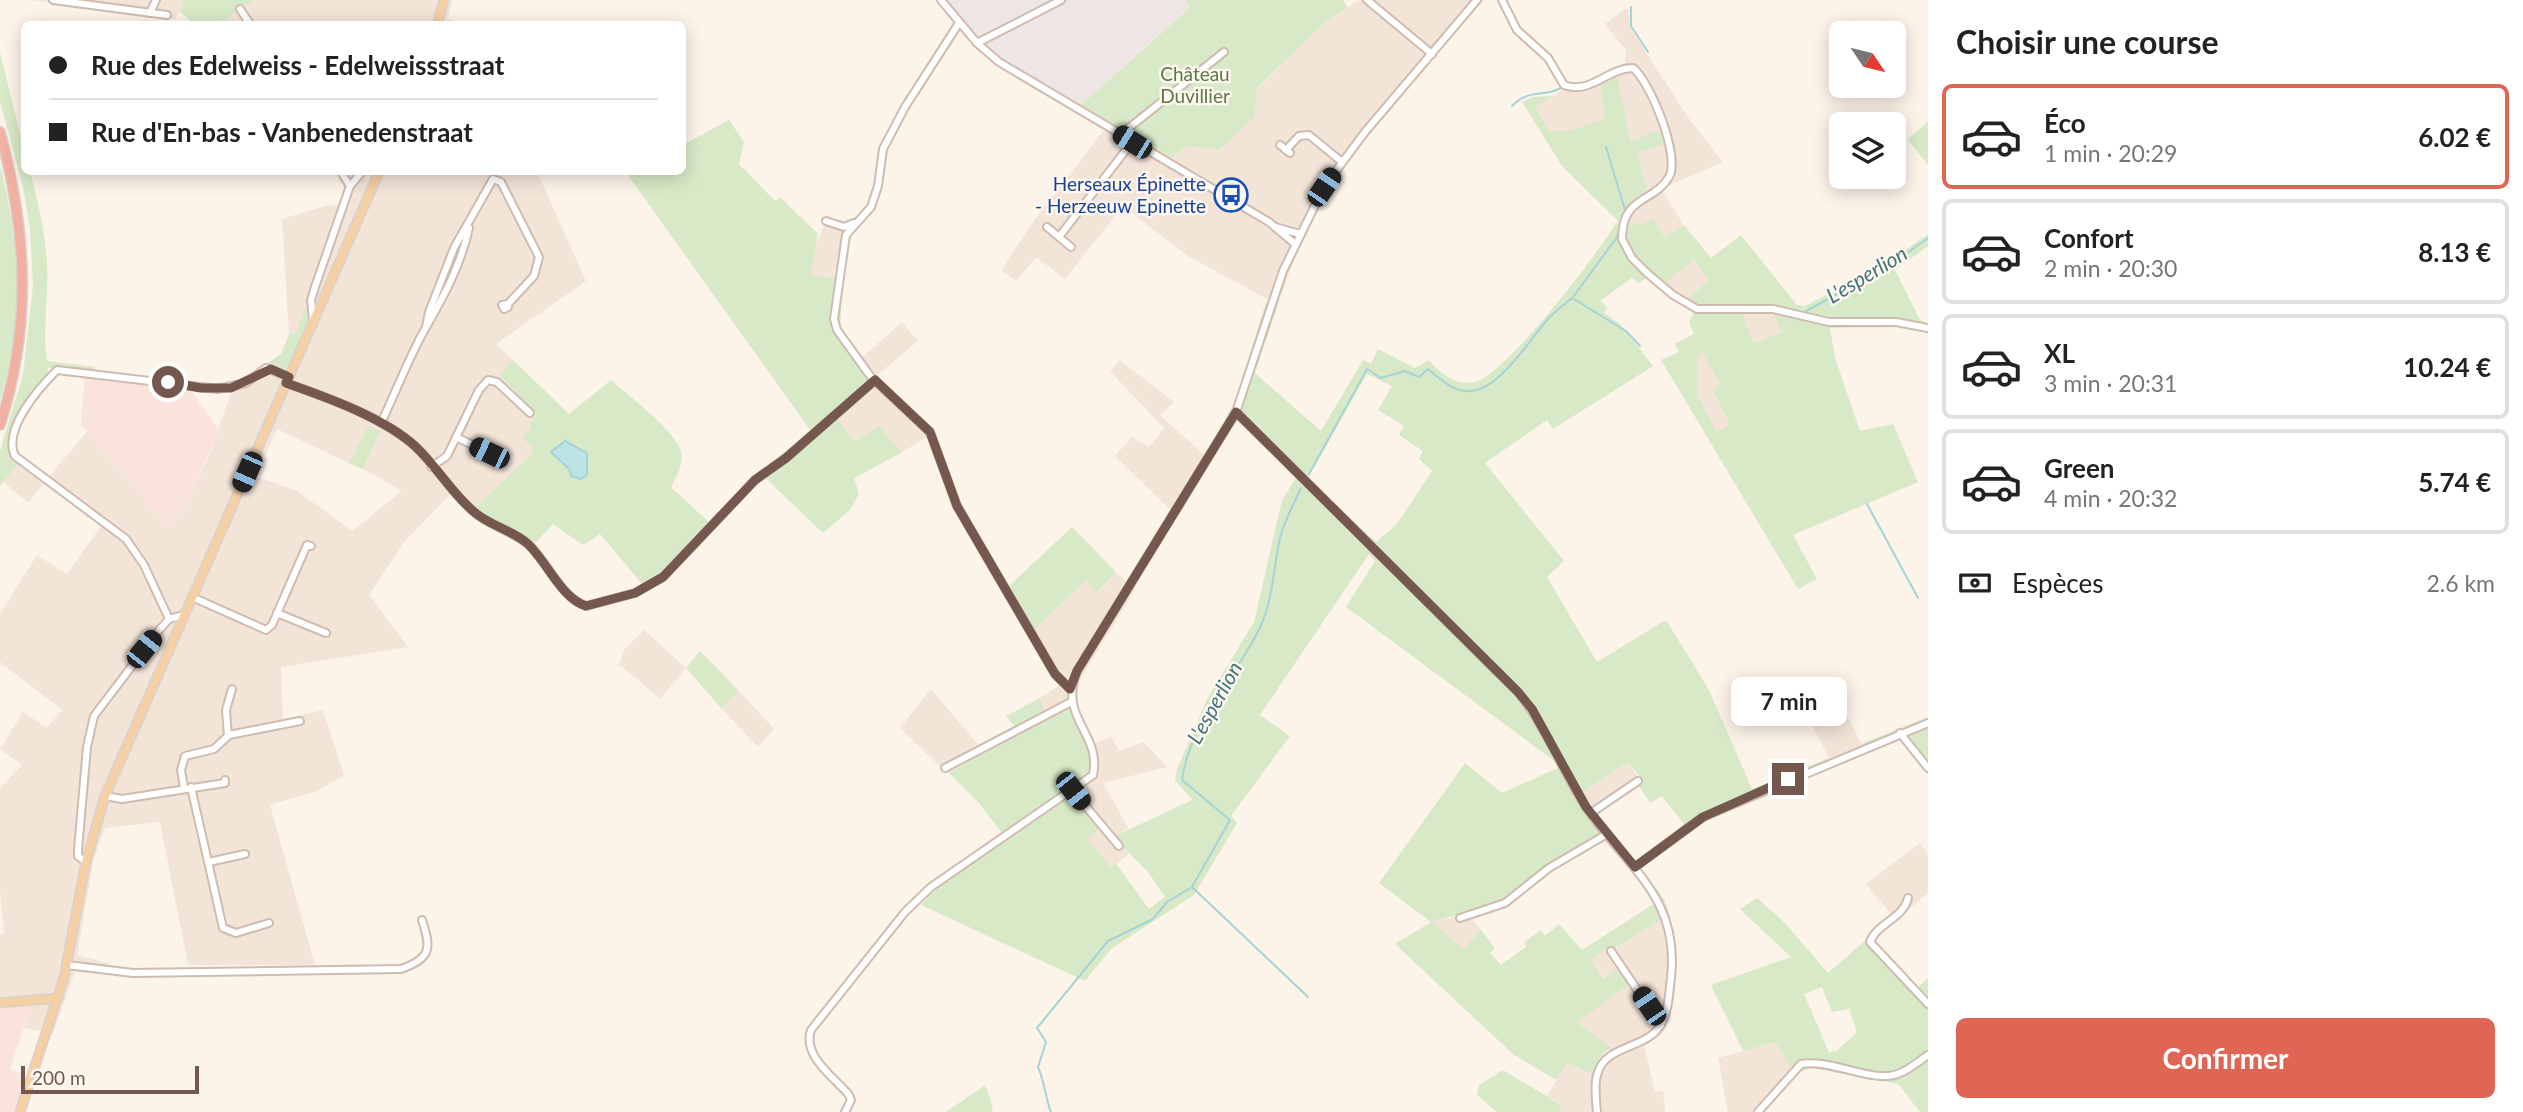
<!DOCTYPE html>
<html lang="fr">
<head>
<meta charset="utf-8">
<style>
	:root { --surface:#fff; --page:#f2f2f2; --text:#222; --muted:#767676; --line:#e0e0e0; --accent:#df6655 }
	body { margin:0; font-family:Lato,sans-serif; background:var(--page); color:var(--text); height:100vh; display:flex; flex-direction:column; font-size:26px; white-space:nowrap }
	* { box-sizing:border-box; margin:0 }
	p { font-size:23px; color:var(--muted) }
	.icon { flex:none; width:38px; height:38px; fill:none; stroke:currentColor; stroke-width:2; stroke-linecap:round; stroke-linejoin:round }
	.map { position:relative; flex:1; overflow:hidden }
	.panel { display:flex; flex-direction:column; background:var(--surface); width:595px }
	.panel>* { flex:none }
	.top-card { position:absolute; left:21px; top:21px; width:665px; height:154px; border-radius:10px; box-shadow:0 4px 18px #0003; display:grid; align-content:center; height:154px; padding:0 28px; background:var(--surface) }
	.needle { width:46px; rotate:125deg }
	.tools { position:absolute; left:1829px; top:21px; display:grid; gap:14px }
	.tools a { display:grid; place-items:center; width:77px; height:77px; border-radius:10px; background:var(--surface); box-shadow:0 4px 18px #0003; font-size:35px }
	.scale { position:absolute; left:21px; bottom:18px; width:178px; box-sizing:border-box; padding-left:7px; border:4px solid #75584d; border-top:0; font-size:19px; line-height:24px; white-space:nowrap; color:#75584d; -webkit-text-stroke:5px #fef7ef; paint-order:stroke }
	.end { position:absolute; width:32px; height:32px; margin:-16px; border:9px solid #75584d; background:#fff; box-shadow:0 0 0 4px #fff }
	.from { border-radius:50% }
	.bubble { position:absolute; height:49px; border-radius:10px; background:var(--surface); box-shadow:0 4px 18px #0003; font-size:23px; font-weight:700; line-height:49px; text-align:center }
	.car { position:absolute; width:21px; height:42px; margin:-21px -10px; border-radius:9px; box-shadow:0 0 5px 2px #0007; background:linear-gradient(#222 24%,#8ab4d8 0 40%,#222 0 76%,#8ab4d8 0 86%,#222 0) }
	.top-card b { display:flex; align-items:center; gap:24px; height:66px; font-size:26px }
	.top-card b+b { border-top:2px solid var(--line) }
	.top-card i { width:18px; height:18px; background:var(--text) }
	ul { padding:0; list-style:none }
	li { display:flex; align-items:center; gap:21px; height:105px; margin:0 14px 10px; padding:0 14px; border:4px solid var(--line); border-radius:10px }
	li div { flex:1 }
	li b { display:block; font-size:26px }
	li em { font-style:normal; font-weight:700 }
	li.active { border-color:var(--accent) }
	li>.icon { width:63px; height:63px; stroke-width:1.5 }
	h2 { padding:0 28px; font-size:32px; line-height:84px }
	.pay { display:flex; align-items:center; gap:18px; height:77px; padding:0 28px; font-size:26px }
	.pay p { margin-inline-start:auto }
	.primary-button { display:flex; gap:14px; margin-top:auto; padding:14px 28px }
	.primary-button a { flex:1; height:80px; border-radius:10px; background:var(--accent); color:#fff; font-size:28px; font-weight:700; line-height:80px; text-align:center }
	main { display:flex; flex:1; min-height:0 }
	.map>svg:first-child { display:block }
</style>
</head>
<body>
<main>
<div class="map">
<svg width="1928" height="1112" viewBox="0 0 1928 1112">
	<rect width="100%" height="100%" fill="#fcf3e9"/>
	<!-- residential -->
	<g fill="#f3e4d8" fill-rule="evenodd">
		<polygon points="30,0 184,0 176,19"/>
		<polygon points="253,0 452,0 448,19 467,24 218,24"/>
		<polygon points="1359,0 1483,0 1350,158 1328,190 1299,245 1278,305 1188,256 1123,206 1065,279 1036,257 1016,281 1001,270 1038,215 1109,124 1188,146 1220,150 1255,116 1257,89 1330,18"/>
		<polygon points="1625,9 1629,10 1630,27 1687,116 1723,162 1661,189 1684,225 1664,237 1639,226 1636,221 1619,232 1616,223 1630,203 1647,190 1637,153 1660,131 1630,141 1616,77 1600,86 1605,118 1570,131 1549,131 1535,107 1572,85 1598,79 1625,64 1626,50 1605,24"/>
		<path d="M344 172H537L586 281 496 344 513 360 499 376 537 414 529 423 535 451 470 512 450 495 405 541 369 595 408 647 281 667 283 719 323 710 344 775 317 791 270 805 315 965H188L160 822 105 828 94 858 77 955 108 963 107 974 75 972 53 1033 24 1028 32 1003 0 1006V934L4 933 0 892V788L22 765 0 749 23 712 47 728 62 710 0 662V614L37 555 67 574 106 519 48 478 87 431 169 526 186 505 210 453 232 389 265 365 286 370 295 334H289L282 219 328 205 340 206 350 177ZM368 426 381 432 363 469 402 491 352 531 297 491 255 476 277 429 349 463Z"/>
		<polygon points="824,225 854,230 848,244 843,279 811,275 812,255"/>
		<polygon points="1692,260 1709,280 1686,300 1664,284"/>
		<polygon points="1770,307 1782,332 1754,343 1740,308"/>
		<polygon points="902,322 918,341 876,376 935,432 901,453 880,426 854,441 833,413 857,362"/>
		<polygon points="1704,353 1720,384 1712,389 1730,425 1717,432 1697,394 1697,355"/>
		<polygon points="1120,360 1174,402 1160,415 1211,461 1178,517 1115,456 1132,437 1149,447 1164,428 1110,371"/>
		<polygon points="19,462 45,482 28,503 2,480"/>
		<polygon points="1116,572 1135,590 1080,680 1077,695 1079,710 1095,744 1111,736 1119,751 1144,742 1167,767 1103,783 1128,828 1114,837 1129,854 1111,868 1086,839 1099,828 1067,789 1082,780 1046,718 1040,698 1059,686 1029,635 1086,580 1098,593"/>
		<polygon points="644,630 686,668 660,699 619,664 624,650"/>
		<polygon points="931,689 985,753 948,774 900,728"/>
		<polygon points="739,691 774,729 758,747 721,708"/>
		<polygon points="1837,696 1865,751 1832,764 1805,711"/>
		<polygon points="1628,761 1641,782 1588,818 1575,797"/>
		<polygon points="1920,843 1928,854 1928,893 1896,920 1866,884"/>
		<polygon points="1468,914 1481,930 1463,949 1431,922"/>
		<polygon points="1670,915 1677,959 1674,997 1669,1020 1663,1032 1644,1045 1655,1092 1663,1091 1665,1112 1560,1112 1561,1104 1547,1096 1567,1063 1596,1062 1610,1049 1577,1022 1604,979 1591,961 1608,947 1614,949"/>
		<polygon points="1775,1042 1795,1074 1762,1112 1728,1112 1718,1058"/>
	</g>
	<!-- commercial -->
	<g fill="#fbe3dd">
		<polygon points="85,375 189,388 219,430 186,505 169,526 81,424"/>
		<polygon points="32,1003 10,1069 27,1076 15,1112 0,1112 0,1006"/>
	</g>
	<!-- industrial -->
	<polygon fill="#ede6e2" points="946,0 1186,0 1190,6 1081,105 995,55"/>
	<!-- green -->
	<g fill="#d8e9c7" fill-rule="evenodd">
		<polygon points="184,0 253,0 218,24 194,24 180,11"/>
		<polygon points="1186,0 1343,0 1348,8 1330,18 1257,88 1255,116 1220,150 1188,146 1168,160 1081,105 1190,7"/>
		<path d="M0 52 24 151V172H30C38 202 45 231 47 263 49 296 42 328 47 361L95 367V372L47 368 50 374C31 395 11 421 9 451L19 462 0 486V451L23 375 33 285 30 229 23 188 0 101Z"/>
		<polygon points="1617,76 1630,141 1660,130 1664,144 1637,153 1647,190 1630,203 1618,221 1562,166 1522,102 1533,97 1554,96 1535,107 1549,131 1570,131 1605,118 1600,86"/>
		<polygon points="729,120 744,142 739,164 775,201 780,197 818,234 811,275 843,279 840,327 862,358 857,362 869,380 833,413 854,441 880,426 901,453 854,478 859,494 849,511 823,533 759,472 811,431 627,174 682,172 683,145"/>
		<polygon points="1928,121 1928,165 1908,140"/>
		<path d="M0 165C20 241 24 324 0 400Z"/>
		<path d="M1653 219 1664 237 1684 225 1711 258 1741 235 1797 305 1805 306 1886 264 1928 234V246L1895 270 1920 320 1928 324V334L1912 327 1830 328 1835 358 1860 431 1893 424 1918 482 1793 535 1817 579 1798 589 1661 360 1679 352 1675 344 1694 334 1689 322 1698 305 1686 300 1709 280 1693 260 1664 284 1652 274 1639 283 1632 278 1600 301 1608 308 1604 313 1620 324 1653 366 1553 429 1547 420 1485 463 1564 561 1547 577 1597 662 1666 620 1709 690 1752 789 1829 758 1832 764 1701 823 1640 868 1664 899 1670 915 1613 949 1608 947 1591 961 1603 979 1619 968 1630 984 1577 1022 1611 1048 1603 1053 1591 1073 1567 1063 1556 1080 1513 1054 1395 944 1431 922 1379 883 1465 763 1502 793 1558 768 1553 760 1346 607 1375 561 1369 554 1260 715 1290 736 1231 816 1237 823 1194 895 1111 949 1085 981 921 905 943 882 1005 837 979 803 949 773 1020 733 1006 716 1040 698 1047 718 1069 706 1091 752 1093 765 1082 780 1067 789 1099 829 1087 839 1111 867 1116 864 1149 909 1165 897 1148 872 1113 837 1192 800 1175 780 1177 769 1207 699 1254 622 1282 500 1296 478 1238 420 1211 461 1205 456 1235 401 1266 302 1278 305 1255 373 1321 431 1363 360 1371 364 1378 349 1415 368 1429 360C1441 374 1455 386 1475 382 1503 377 1600 252 1616 223L1620 232 1636 221 1639 226ZM1770 307 1782 332 1754 343 1740 308ZM1703 353 1720 384 1712 389 1730 425 1717 432 1697 394V356ZM1367 374 1392 386 1378 410 1404 426 1399 435 1423 451 1419 459 1432 471 1397 524 1376 542 1308 478ZM1628 762 1641 778 1638 784 1650 803 1662 796 1684 824 1629 868 1655 903 1582 950 1559 924 1545 936 1541 930 1524 942 1526 947 1501 965 1490 953 1495 948 1481 930 1463 949 1432 922 1503 902 1526 884 1529 888 1556 867 1606 840 1575 797Z"/>
		<polygon points="305,308 309,322 286,370 265,365 281,354 289,334 295,334"/>
		<path d="M513 360 569 414 611 380C627 395 682 435 682 456 682 467 676 477 671 487L714 527 672 572 648 591 600 534 583 545 553 524 530 549 489 527 470 512 535 451 523 438 531 428 529 423 537 414 499 375Z"/>
		<polygon points="368,426 381,431 363,469 349,463"/>
		<polygon points="1072,527 1116,572 1097,593 1086,580 1034,630 1009,586"/>
		<polygon points="700,651 739,691 721,708 686,668"/>
		<polygon points="1928,717 1928,775 1898,737 1865,751 1861,744"/>
		<path d="M1757 898 1784 922 1828 973 1867 939 1866 937 1893 916 1896 920 1875 937V942L1918 987 1928 978V1112H1920L1898 1084 1811 1068 1795 1074 1775 1042 1743 1051 1711 985 1791 957 1740 909ZM1822 987 1832 1012 1849 1009 1857 1032 1837 1051 1829 1052 1804 994Z"/>
		<polygon points="1503,1070 1561,1105 1560,1112 1497,1112 1477,1095 1479,1085"/>
		<polygon points="985,1085 993,1107 991,1112 946,1112"/>
	</g>
	<!-- water -->
	<polygon fill="#bee3e5" stroke="#a5d3d6" stroke-width="2" points="565,441 587,453 587,475 581,479 571,476 569,469 551,452"/>
	<g fill="none" stroke-linecap="round" stroke-linejoin="round">
		<!-- stream -->
		<g stroke="#a5d3d6" stroke-width="2">
			<polyline points="1631,7 1631,26 1648,52"/>
			<path d="M1512 106C1530 88 1542 98 1561 88"/>
			<polyline points="1573,297 1617,237 1625,210 1606,147"/>
			<polyline points="1806,311 1892,264 1928,238"/>
			<path d="M1309 474 1367 369 1381 378 1405 371 1419 377 1428 369C1439 378 1450 389 1465 391 1497 395 1529 340 1548 319 1555 311 1564 305 1572 298L1626 331 1640 346"/>
			<polyline points="1867,504 1918,598"/>
			<polyline points="1192,887 1308,997"/>
			<path d="M1051 1112C1045 1097 1045 1083 1038 1067L1046 1042 1037 1028 1108 941 1153 919 1167 902 1192 887 1230 820 1182 780C1190 720 1238 677 1262 623 1273 597 1274 565 1280 538 1284 521 1294 504 1301 488"/>
		</g>
		<defs>
			<g id="minor">
				<polyline points="53,0 167,15"/>
				<polyline points="941,0 977,43 999,62 1269,222 1295,244"/>
				<polyline points="1367,0 1432,54"/>
				<path d="M1502 0 1517 30 1548 58 1564 85C1591 95 1607 68 1633 68 1650 81 1681 157 1669 177 1654 203 1622 195 1622 239L1632 258 1647 273 1673 295 1697 309H1773L1829 322H1896L1928 328"/>
				<polyline points="240,9 250,24"/>
				<polyline points="150,13 156,0"/>
				<polyline points="959,23 905,107 883,149 878,186 871,207 846,235 834,319 837,330 871,377 930,432 957,506 1055,674 1070,689"/>
				<polyline points="977,43 1061,0"/>
				<polyline points="1120,135 1224,52"/>
				<polyline points="1280,145 1290,153"/>
				<polyline points="1286,150 1299,136 1309,135 1342,162"/>
				<polyline points="341,172 350,186"/>
				<polyline points="826,221 844,227 854,223"/>
				<polyline points="1047,227 1071,247"/>
				<polyline points="1275,227 1300,234"/>
				<polyline points="1059,237 1132,142"/>
				<polyline points="313,320 311,300 315,287 350,186 362,172"/>
				<polyline points="426,327 429,312 454,248 493,179 501,182 539,257 534,276 508,304 502,305 504,309 508,307 508,304"/>
				<path d="M286 383C326 397 385 418 416 447 437 467 451 492 473 511 489 526 512 530 528 544 548 562 561 598 586 606L635 593 663 577 755 480 786 458 875 380"/>
				<path d="M1236 412 1518 692C1546 727 1562 770 1586 807 1626 867 1680 896 1671 977 1669 993 1669 1010 1661 1024 1648 1050 1605 1043 1597 1075 1594 1086 1596 1100 1597 1112"/>
				<path d="M381 423C396 392 408 359 425 329 444 296 461 265 469 228"/>
				<polyline points="456,437 489,453"/>
				<polyline points="431,467 447,456 479,390 488,380 497,382 530,413"/>
				<polyline points="192,597 266,630 272,625 307,545 311,546"/>
				<polyline points="277,613 326,633"/>
				<path d="M169 619 144 565 126 539 15 456C2 429 40 387 57 370L217 389 246 383 266 368 289 377"/>
				<polyline points="1900,733 1928,768"/>
				<polyline points="229,735 300,721"/>
				<polyline points="945,768 1071,702"/>
				<polyline points="191,787 223,928 236,933 269,923"/>
				<polyline points="184,788 181,770 185,756 214,749 228,736 226,710 232,689"/>
				<polyline points="1073,791 1119,846"/>
				<polyline points="105,796 122,799 225,783 225,780"/>
				<polyline points="1591,813 1638,781"/>
				<polyline points="86,862 78,856 78,849 87,747 94,716 160,629 169,619 184,615"/>
				<polyline points="209,862 245,854"/>
				<polyline points="1635,867 1703,817 1928,723"/>
				<path d="M1908 898C1903 919 1877 923 1870 942L1928 1004"/>
				<polyline points="1460,918 1505,903 1549,868 1607,834"/>
				<polyline points="1611,951 1661,1025"/>
				<path d="M67 965 133 973 401 969C432 958 431 948 422 920"/>
				<path d="M845 1112 851 1100 849 1095C834 1077 802 1056 811 1030L905 912 931 887 1093 775C1102 733 1058 719 1077 671L1236 412 1283 271 1324 187 1365 132 1477 0"/>
				<path d="M1758 1112 1801 1064C1831 1058 1874 1085 1900 1073 1910 1069 1919 1061 1928 1055"/>
			</g>
			<g id="major">
				<polyline points="437,24 444,0"/>
				<polyline points="0,1003 58,998"/>
				<polyline points="20,1112 64,978 86,862 105,796 379,172"/>
			</g>
			<path id="highway" d="M0 132C27 231 32 326 0 425"/>
		</defs>
		<!-- minor casing -->
		<use href="#minor" stroke="#cfbcb1" stroke-width="10"/>
		<!-- major casing -->
		<use href="#major" stroke="#d8d0cd" stroke-width="11"/>
		<!-- highway casing -->
		<use href="#highway" stroke="#d8d0cd" stroke-width="12"/>
		<!-- minor -->
		<use href="#minor" stroke="#fff" stroke-width="6"/>
		<!-- major -->
		<use href="#major" stroke="#f6d0a5" stroke-width="8"/>
		<!-- highway -->
		<use href="#highway" stroke="#f2b0a3" stroke-width="9"/>
	</g>
	<g fill="none" stroke-linecap="round" stroke-linejoin="round">
		<!-- route -->
		<path stroke="#75584d" stroke-width="9" d="M168 382 201 388H231L271 369 289 377 286 383C326 397 385 418 416 447 437 467 451 492 473 511 489 526 513 530 528 544 547 562 561 598 586 606L635 593 663 577 755 480 786 458 875 380 930 432 957 506 1055 674 1070 689 1077 671 1236 412 1518 692 1532 709 1586 807 1635 867 1703 817 1788 779"/>
	</g>
	<!-- icons -->
	<defs>
		<symbol id="bus-ring" viewBox="-11 -11 22 22"><circle r="9.5" fill="#fef7ef" stroke="#1a4fb4" stroke-width="1.5"/><path d="M-5-6H5V4H4V6H2V4H-2V6H-4V4H-5ZM-3.5-4V0h7V-4ZM-3.5 1.2v1.5H-2V1.2ZM2 1.2v1.5H3.5V1.2Z" fill="#1a4fb4"/></symbol>
	</defs>
	<g fill-rule="evenodd">
		<use href="#bus-ring" x="1212" y="176" width="38" height="38"/>
	</g>
	<g text-anchor="middle" stroke-width="5" stroke-linejoin="round" paint-order="stroke">
		<!-- park labels -->
		<g font-size="19" fill="#5a7a46" stroke="#fef7ef">
			<text x="1195" y="81">Château<tspan x="1195" dy="22">Duvillier</tspan></text>
		</g>
		<!-- transit labels -->
		<g font-size="19" fill="#164399" stroke="#fef7ef" text-anchor="end">
			<text x="1206" y="191">Herseaux Épinette<tspan x="1206" dy="22">- Herzeeuw Epinette</tspan></text>
		</g>
		<!-- water labels -->
		<g font-size="21" font-style="italic" fill="#427579" stroke="#fef7ef">
			<text transform="translate(1867 275) rotate(-31)" y="7">L'esperlion</text>
			<text transform="translate(1215 703) rotate(-61)" y="7">L'esperlion</text>
		</g>
	</g>
</svg>
<div class="tools">
<a><svg class="needle" viewBox="-14 -14 28 28"><path d="M0-13l5 13h-10z" fill="#e53935"/><path d="M0 13l5-13h-10z" fill="#767676"/></svg></a>
<a><svg class="icon" aria-label="layers" viewBox="0 0 24 24"><path d="M12 4l9 5-9 5-9-5zM3 14l9 5 9-5"/></svg></a>
</div>
<div class="scale">200 m</div>
<i class="end from" style="left:168px;top:382px"></i>
<i class="end" style="left:1788px;top:779px"></i>
<div class="bubble" style="left:1731px;top:677px;width:116px">7 min</div>
<i class="car" style="left:1132px;top:142px;rotate:302deg"></i>
<i class="car" style="left:1324px;top:187px;rotate:34deg"></i>
<i class="car" style="left:489px;top:453px;rotate:296deg"></i>
<i class="car" style="left:247px;top:472px;rotate:204deg"></i>
<i class="car" style="left:144px;top:649px;rotate:39deg"></i>
<i class="car" style="left:1073px;top:791px;rotate:142deg"></i>
<i class="car" style="left:1649px;top:1006px;rotate:326deg"></i>
<div class="top-card">
<b><i class="from"></i>Rue des Edelweiss - Edelweissstraat</b>
<b><i></i>Rue d'En-bas - Vanbenedenstraat</b>
</div>
</div>
<section class="panel">
<h2>Choisir une course</h2>
<ul>
<li class="active"><svg class="icon" aria-label="car" viewBox="0 0 24 24"><path d="M5 17H2v-5l4-1 3-4h7l3 4 3 1v5h-3M9 17h6M6 11h13"/><circle cx="7" cy="17" r="2"/><circle cx="17" cy="17" r="2"/></svg><div><b>Éco</b><p>1 min · 20:29</p></div><em>6.02 €</em></li>
<li><svg class="icon" aria-label="car" viewBox="0 0 24 24"><path d="M5 17H2v-5l4-1 3-4h7l3 4 3 1v5h-3M9 17h6M6 11h13"/><circle cx="7" cy="17" r="2"/><circle cx="17" cy="17" r="2"/></svg><div><b>Confort</b><p>2 min · 20:30</p></div><em>8.13 €</em></li>
<li><svg class="icon" aria-label="car" viewBox="0 0 24 24"><path d="M5 17H2v-5l4-1 3-4h7l3 4 3 1v5h-3M9 17h6M6 11h13"/><circle cx="7" cy="17" r="2"/><circle cx="17" cy="17" r="2"/></svg><div><b>XL</b><p>3 min · 20:31</p></div><em>10.24 €</em></li>
<li><svg class="icon" aria-label="car" viewBox="0 0 24 24"><path d="M5 17H2v-5l4-1 3-4h7l3 4 3 1v5h-3M9 17h6M6 11h13"/><circle cx="7" cy="17" r="2"/><circle cx="17" cy="17" r="2"/></svg><div><b>Green</b><p>4 min · 20:32</p></div><em>5.74 €</em></li>
</ul>
<div class="pay"><svg class="icon" aria-label="cash" viewBox="0 0 24 24"><path d="M3 7h18v10H3z"/><circle cx="12" cy="12" r="2"/></svg>Espèces<p>2.6 km</p></div>
<div class="primary-button"><a>Confirmer</a></div>
</section>
</main>
</body>
</html>
